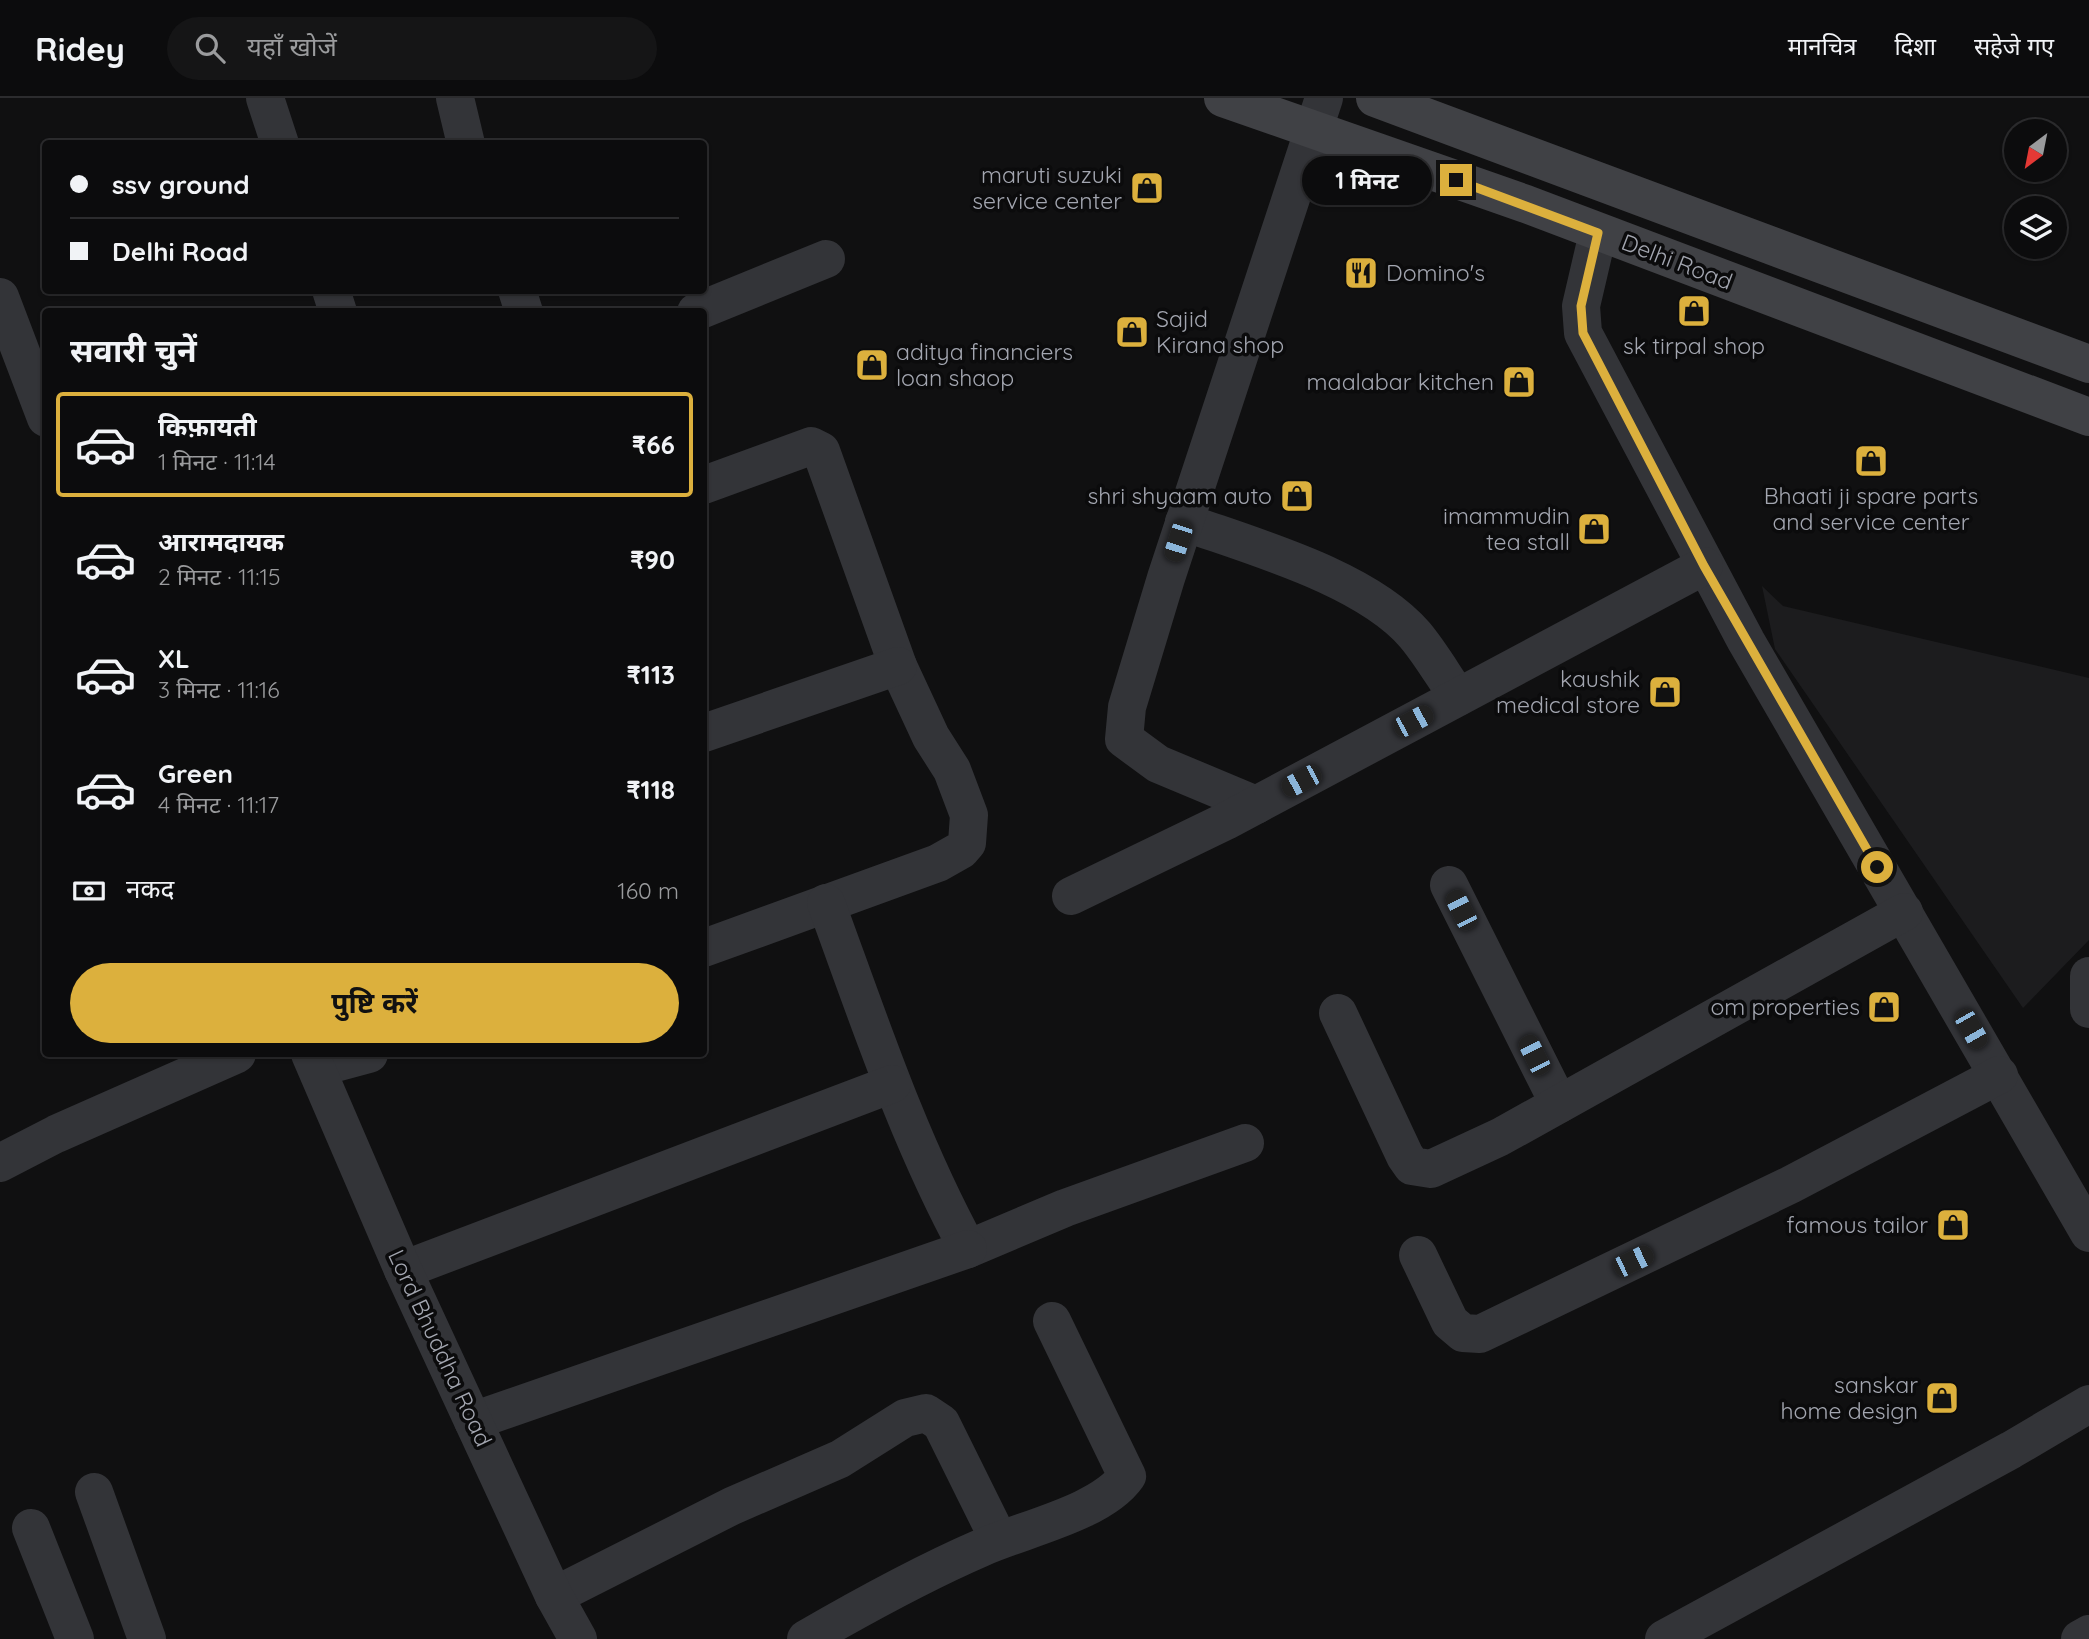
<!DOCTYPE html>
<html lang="hi">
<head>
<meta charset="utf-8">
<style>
	:root { --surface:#0c0c0d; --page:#151516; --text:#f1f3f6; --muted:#9a9b9d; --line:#2c2c2e; --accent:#dcb03d }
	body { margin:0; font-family:Quicksand,"Noto Sans Devanagari",sans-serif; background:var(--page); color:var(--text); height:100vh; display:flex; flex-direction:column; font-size:26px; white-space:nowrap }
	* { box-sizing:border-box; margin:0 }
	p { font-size:23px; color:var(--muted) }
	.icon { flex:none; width:38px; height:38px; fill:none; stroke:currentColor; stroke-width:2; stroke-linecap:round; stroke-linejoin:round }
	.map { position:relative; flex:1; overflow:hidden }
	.details { position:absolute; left:42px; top:210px; width:665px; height:749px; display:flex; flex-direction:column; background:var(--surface); border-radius:7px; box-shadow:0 2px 5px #0004,0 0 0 2px var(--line) }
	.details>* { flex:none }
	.guide { position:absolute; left:42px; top:42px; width:665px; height:154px; border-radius:7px; box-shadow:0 2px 5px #0004,0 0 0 2px var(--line); display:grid; align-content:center; height:154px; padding:0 28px; background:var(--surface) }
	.needle { width:46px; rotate:212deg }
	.fabs { position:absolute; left:2004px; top:21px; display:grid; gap:14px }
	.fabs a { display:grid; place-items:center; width:63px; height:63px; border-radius:50%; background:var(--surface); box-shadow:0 2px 5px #0004,0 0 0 2px var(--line); font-size:35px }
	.end { position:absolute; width:32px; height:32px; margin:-16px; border:9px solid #dcb03d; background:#111; box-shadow:0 0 0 4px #111 }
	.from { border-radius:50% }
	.bubble { position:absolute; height:49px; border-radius:24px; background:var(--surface); box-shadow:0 2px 5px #0004,0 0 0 2px var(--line); font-size:23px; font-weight:700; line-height:49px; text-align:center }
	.car { position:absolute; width:21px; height:42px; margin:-21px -10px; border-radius:9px; box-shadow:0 0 5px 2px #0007; background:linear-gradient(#222 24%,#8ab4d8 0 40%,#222 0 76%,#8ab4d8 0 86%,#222 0) }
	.guide b { display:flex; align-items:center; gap:24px; height:66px; font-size:26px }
	.guide b+b { border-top:2px solid var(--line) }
	.guide i { width:18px; height:18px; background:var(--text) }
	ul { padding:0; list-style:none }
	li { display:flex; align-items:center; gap:21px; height:105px; margin:0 14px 10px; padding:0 14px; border:4px solid transparent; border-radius:7px }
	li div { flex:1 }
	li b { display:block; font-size:26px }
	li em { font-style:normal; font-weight:700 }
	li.active { border-color:var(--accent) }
	li>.icon { width:63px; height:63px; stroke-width:1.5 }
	h2 { padding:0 28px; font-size:32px; line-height:84px }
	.pay { display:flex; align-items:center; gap:18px; height:77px; padding:0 28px; font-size:26px }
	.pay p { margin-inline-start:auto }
	.action { display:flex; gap:14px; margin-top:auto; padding:14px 28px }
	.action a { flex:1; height:80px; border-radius:42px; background:var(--accent); color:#111; font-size:28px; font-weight:700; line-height:80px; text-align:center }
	header { display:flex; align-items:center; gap:42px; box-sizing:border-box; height:98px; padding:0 35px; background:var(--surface); border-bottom:2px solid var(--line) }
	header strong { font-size:33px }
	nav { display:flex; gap:38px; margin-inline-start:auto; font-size:24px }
	.search { width:490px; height:63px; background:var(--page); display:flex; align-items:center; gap:18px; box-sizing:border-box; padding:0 24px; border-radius:38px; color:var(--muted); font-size:26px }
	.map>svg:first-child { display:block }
</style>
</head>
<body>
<header>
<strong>Ridey</strong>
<div class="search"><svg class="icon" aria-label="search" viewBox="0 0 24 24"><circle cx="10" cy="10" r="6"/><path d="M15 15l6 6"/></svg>यहाँ खोजें</div>
<nav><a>मानचित्र</a><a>दिशा</a><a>सहेजे गए</a></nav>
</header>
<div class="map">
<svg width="2089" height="1541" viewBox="0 0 2089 1541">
	<rect width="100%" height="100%" fill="#101011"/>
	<!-- built -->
	<polygon fill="#1c1c1e" points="1762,488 1783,508 2089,580 2089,842 2023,910 1775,551"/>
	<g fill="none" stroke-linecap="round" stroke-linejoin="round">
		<!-- minor -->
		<g stroke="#333438" stroke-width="38">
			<polyline points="265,0 280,46"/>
			<polyline points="455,0 466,46"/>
			<polyline points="1598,135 1581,208 1583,235 1746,543 2089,1135"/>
			<polyline points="331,192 338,214"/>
			<polyline points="517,192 524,214"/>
			<polyline points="696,214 826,161"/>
			<polyline points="704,387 811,348 821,353 898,568 931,639 952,672 969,717 967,745 961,752 938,765 704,850"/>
			<path d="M1184 424C1254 449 1366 480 1415 537 1431 556 1444 579 1458 599"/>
			<polyline points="704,635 898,568"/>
			<polyline points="1256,707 1158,666 1124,641 1127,609 1166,480 1324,0"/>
			<polyline points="1449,787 1559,1006"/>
			<polyline points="1071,798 1226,723 1704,468"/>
			<path d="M826 805C869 922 908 1041 968 1151L1065 1110 1245 1045"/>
			<polyline points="2089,878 2089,911"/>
			<polyline points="1338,915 1405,1058 1412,1068 1431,1071 1500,1039 1904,814"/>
			<polyline points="317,970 369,956"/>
			<polyline points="0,1065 56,1036 237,956"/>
			<polyline points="1418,1157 1450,1224 1463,1235 1480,1236 1790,1087 1999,977"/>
			<polyline points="403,1172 892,986"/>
			<polyline points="473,1323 968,1151"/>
			<polyline points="94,1394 147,1541"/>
			<polyline points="31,1430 75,1541"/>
			<polyline points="554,1498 732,1408 840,1361 905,1320 926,1315 941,1325 999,1442"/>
			<path d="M806 1541C863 1508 921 1476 981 1450 1023 1431 1101 1415 1127 1378L1052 1223"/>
			<polyline points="1664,1541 2011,1352 2089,1306"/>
			<polyline points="2080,1541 2089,1536"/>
		</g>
		<!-- tertiary -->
		<g stroke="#333438" stroke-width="38">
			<polyline points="0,199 46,320"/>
			<polyline points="310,956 403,1172 554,1498 578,1541"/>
		</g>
		<!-- secondary -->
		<g stroke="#404145" stroke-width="38">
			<polyline points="1223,0 1526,106 2089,319"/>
			<polyline points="1375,0 2089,266"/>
		</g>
	</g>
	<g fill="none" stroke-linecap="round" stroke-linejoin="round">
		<!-- route -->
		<polyline stroke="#dcb03d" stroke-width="9" points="1456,82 1598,135 1581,208 1583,235 1704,468 1877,769"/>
	</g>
	<!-- icons -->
	<defs>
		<symbol id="shop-square" viewBox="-11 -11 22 22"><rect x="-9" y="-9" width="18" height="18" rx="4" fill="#dcb03d" stroke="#0b0b0c"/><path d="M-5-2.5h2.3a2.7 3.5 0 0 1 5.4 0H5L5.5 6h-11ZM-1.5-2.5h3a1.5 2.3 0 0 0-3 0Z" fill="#111"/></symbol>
		<symbol id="restaurant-square" viewBox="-11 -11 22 22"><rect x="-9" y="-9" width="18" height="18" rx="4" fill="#dcb03d" stroke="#0b0b0c"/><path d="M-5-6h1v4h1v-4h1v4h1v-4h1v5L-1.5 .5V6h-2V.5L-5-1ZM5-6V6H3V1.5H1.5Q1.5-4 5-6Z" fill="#111"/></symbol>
	</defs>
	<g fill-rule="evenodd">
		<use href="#shop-square" x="1128" y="71" width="38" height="38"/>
		<use href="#restaurant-square" x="1342" y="156" width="38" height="38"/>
		<use href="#shop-square" x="1675" y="194" width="38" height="38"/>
		<use href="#shop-square" x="1113" y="215" width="38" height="38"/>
		<use href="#shop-square" x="853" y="248" width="38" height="38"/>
		<use href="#shop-square" x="1500" y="265" width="38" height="38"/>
		<use href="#shop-square" x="1852" y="344" width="38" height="38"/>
		<use href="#shop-square" x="1278" y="379" width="38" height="38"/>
		<use href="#shop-square" x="1575" y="412" width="38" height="38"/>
		<use href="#shop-square" x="1646" y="575" width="38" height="38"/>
		<use href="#shop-square" x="1865" y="890" width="38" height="38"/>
		<use href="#shop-square" x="1934" y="1108" width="38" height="38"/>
		<use href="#shop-square" x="1923" y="1281" width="38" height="38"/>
	</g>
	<g text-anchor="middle" stroke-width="7" stroke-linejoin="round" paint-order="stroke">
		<!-- poi labels -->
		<g font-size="23" fill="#a3a6b0" stroke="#0b0b0c" text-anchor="end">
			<text x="1122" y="85">maruti suzuki<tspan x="1122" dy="26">service center</tspan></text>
			<text x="1386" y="183" text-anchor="start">Domino's</text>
			<text x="1156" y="229" text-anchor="start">Sajid<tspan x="1156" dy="26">Kirana shop</tspan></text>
			<text x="1694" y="256" text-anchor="middle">sk tirpal shop</text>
			<text x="896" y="262" text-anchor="start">aditya financiers<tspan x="896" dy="26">loan shaop</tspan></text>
			<text x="1494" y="292">maalabar kitchen</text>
			<text x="1272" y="406">shri shyaam auto</text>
			<text x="1871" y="406" text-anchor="middle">Bhaati ji spare parts<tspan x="1871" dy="26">and service center</tspan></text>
			<text x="1570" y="426">imammudin<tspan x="1570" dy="26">tea stall</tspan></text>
			<text x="1640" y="589">kaushik<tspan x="1640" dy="26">medical store</tspan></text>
			<text x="1860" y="917">om properties</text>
			<text x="1928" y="1135">famous tailor</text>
			<text x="1918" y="1295">sanskar<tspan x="1918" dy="26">home design</tspan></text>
		</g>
		<!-- street labels -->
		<g font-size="23" fill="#a3a6b0" stroke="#0b0b0c">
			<text transform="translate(1677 164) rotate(21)" y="8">Delhi Road</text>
			<text transform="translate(440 1250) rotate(65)" y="8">Lord Bhuddha Road</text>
		</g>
	</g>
</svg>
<div class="fabs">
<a><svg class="needle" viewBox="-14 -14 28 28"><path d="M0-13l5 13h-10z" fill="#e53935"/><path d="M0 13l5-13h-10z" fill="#9a9b9d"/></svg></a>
<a><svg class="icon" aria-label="layers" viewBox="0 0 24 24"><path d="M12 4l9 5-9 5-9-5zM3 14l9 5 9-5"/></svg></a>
</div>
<i class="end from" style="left:1877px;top:769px"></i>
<i class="end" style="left:1456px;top:82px"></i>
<div class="bubble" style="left:1302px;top:58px;width:130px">1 मिनट</div>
<i class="car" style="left:1178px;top:443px;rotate:198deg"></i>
<i class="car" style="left:1413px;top:623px;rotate:62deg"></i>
<i class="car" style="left:1301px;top:683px;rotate:242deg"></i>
<i class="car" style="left:1461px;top:812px;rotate:333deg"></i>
<i class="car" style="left:1971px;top:931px;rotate:150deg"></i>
<i class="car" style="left:1534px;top:957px;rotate:333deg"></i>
<i class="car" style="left:1633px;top:1163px;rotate:64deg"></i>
<div class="guide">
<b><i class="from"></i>ssv ground</b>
<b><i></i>Delhi Road</b>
</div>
<section class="details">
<h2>सवारी चुनें</h2>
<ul>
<li class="active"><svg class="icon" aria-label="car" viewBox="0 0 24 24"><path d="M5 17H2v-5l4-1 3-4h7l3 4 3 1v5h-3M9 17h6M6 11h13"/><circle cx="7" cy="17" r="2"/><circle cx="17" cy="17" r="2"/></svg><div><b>किफ़ायती</b><p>1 मिनट · 11:14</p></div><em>₹66</em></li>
<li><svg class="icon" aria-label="car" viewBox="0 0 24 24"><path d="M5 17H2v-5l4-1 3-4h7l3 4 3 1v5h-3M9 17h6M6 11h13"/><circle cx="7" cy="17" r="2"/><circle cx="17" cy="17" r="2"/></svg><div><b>आरामदायक</b><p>2 मिनट · 11:15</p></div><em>₹90</em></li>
<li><svg class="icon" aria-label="car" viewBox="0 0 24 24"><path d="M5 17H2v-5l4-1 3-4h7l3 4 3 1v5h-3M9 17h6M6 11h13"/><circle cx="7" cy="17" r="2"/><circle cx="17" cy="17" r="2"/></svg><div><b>XL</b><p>3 मिनट · 11:16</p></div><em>₹113</em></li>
<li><svg class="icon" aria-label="car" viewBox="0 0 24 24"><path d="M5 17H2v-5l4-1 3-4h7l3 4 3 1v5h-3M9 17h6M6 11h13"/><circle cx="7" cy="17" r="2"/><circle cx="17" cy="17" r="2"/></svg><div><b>Green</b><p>4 मिनट · 11:17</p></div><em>₹118</em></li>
</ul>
<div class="pay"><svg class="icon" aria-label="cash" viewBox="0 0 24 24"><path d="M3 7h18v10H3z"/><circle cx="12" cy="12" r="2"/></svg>नकद<p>160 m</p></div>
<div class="action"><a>पुष्टि करें</a></div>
</section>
</div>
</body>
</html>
